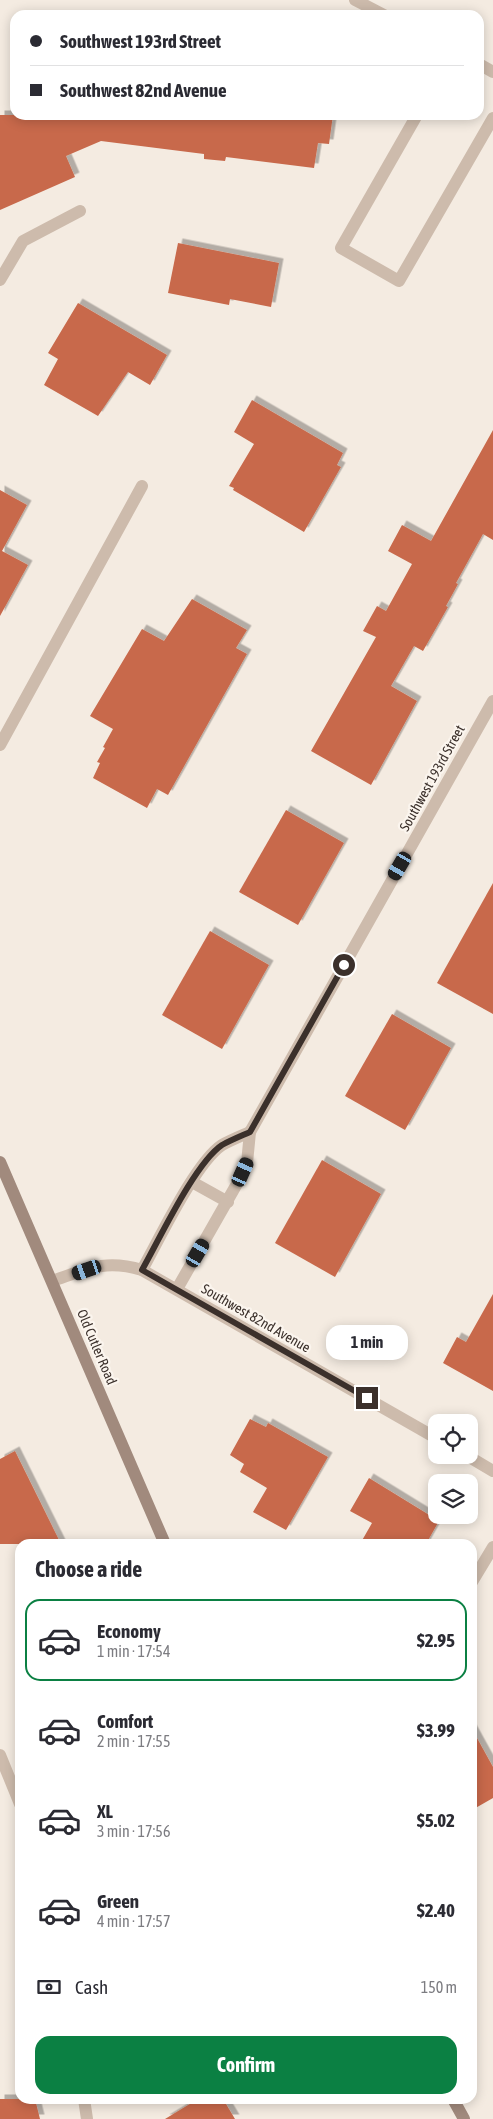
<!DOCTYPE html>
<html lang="en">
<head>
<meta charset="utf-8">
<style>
	:root { --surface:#fff; --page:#f2f2f3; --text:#2b2b33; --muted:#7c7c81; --line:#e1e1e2; --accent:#0b8043 }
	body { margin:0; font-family:"Asap Condensed",sans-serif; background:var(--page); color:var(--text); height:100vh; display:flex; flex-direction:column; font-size:19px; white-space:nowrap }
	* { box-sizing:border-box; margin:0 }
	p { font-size:16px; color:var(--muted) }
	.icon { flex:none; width:28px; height:28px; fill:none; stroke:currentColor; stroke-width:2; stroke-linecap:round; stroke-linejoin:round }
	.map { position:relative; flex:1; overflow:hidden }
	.drawer { position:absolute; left:15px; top:1539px; width:462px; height:565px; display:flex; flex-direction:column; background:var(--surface); border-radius:15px; box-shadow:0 2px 12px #0003 }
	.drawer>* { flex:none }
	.banner { position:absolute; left:10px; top:10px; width:474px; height:110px; border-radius:15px; box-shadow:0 2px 12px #0003; display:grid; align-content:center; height:110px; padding:0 20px; background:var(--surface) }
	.tools { position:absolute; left:428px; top:1414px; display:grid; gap:10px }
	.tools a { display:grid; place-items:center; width:50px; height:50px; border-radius:10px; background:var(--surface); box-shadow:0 2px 12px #0003; font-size:25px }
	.end { position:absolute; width:22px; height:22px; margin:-11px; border:6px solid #3b302b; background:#fff; box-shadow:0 0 0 2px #fff }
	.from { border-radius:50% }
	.bubble { position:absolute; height:35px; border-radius:15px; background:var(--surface); box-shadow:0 2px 12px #0003; font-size:16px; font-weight:700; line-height:35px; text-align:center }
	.car { position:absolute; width:15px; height:30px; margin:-15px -8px; border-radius:6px; box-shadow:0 0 4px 1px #0007; background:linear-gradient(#222 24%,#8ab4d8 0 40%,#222 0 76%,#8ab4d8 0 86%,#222 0) }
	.banner b { display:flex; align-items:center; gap:18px; height:48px; font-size:19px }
	.banner b+b { border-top:1px solid var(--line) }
	.banner i { width:12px; height:12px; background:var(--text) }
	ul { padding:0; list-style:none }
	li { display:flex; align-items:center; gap:15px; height:82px; margin:0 10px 8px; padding:0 10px; border:2px solid transparent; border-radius:15px }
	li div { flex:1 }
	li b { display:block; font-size:19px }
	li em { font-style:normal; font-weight:700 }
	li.selected { border-color:var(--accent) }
	li>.icon { width:45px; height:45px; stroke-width:1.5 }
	h2 { padding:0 20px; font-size:22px; line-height:60px }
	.pay { display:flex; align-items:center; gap:12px; height:55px; padding:0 20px; font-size:19px }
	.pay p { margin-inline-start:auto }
	.action { display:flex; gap:10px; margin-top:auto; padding:10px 20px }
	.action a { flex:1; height:58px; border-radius:15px; background:var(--accent); color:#fff; font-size:20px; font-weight:700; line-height:58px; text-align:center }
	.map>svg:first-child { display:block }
</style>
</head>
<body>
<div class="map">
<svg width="493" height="2119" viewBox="0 0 493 2119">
	<defs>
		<filter id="shadow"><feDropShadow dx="4.5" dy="-4.5" stdDeviation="0" flood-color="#0004"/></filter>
	</defs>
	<rect width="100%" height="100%" fill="#f4ebe1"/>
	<!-- building -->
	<g fill="#c8694b" filter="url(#shadow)">
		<polygon points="0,115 333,115 329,144 318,143 314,168 226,157 225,161 204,159 204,154 101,141 66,156 75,177 0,210"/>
		<polygon points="178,243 279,263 271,307 230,299 229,305 168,293"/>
		<polygon points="78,303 167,355 150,385 128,372 98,416 44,385 58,359 48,353"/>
		<polygon points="252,400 343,453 337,465 341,467 304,532 233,490 234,488 229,486 254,444 234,432"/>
		<polygon points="493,430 493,540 483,534 456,583 458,584 446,606 448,607 423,651 414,646 391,686 417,701 371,785 311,751 376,637 363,631 377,606 386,611 412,564 388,551 402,525 431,541"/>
		<polygon points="0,490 27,505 2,551 28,565 0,616"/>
		<polygon points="192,599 247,630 236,648 247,654 168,795 157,789 147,808 93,778 100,763 97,762 105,748 103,747 113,729 90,716 142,629 164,641"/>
		<polygon points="286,810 344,843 298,925 239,892"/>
		<polygon points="493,883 493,1014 437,983"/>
		<polygon points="210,931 269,965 222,1049 162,1015"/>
		<polygon points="392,1014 451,1048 405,1130 345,1096"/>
		<polygon points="322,1160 381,1194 335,1277 275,1243"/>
		<polygon points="493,1294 493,1391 443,1363 457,1337 466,1342"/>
		<polygon points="250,1419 266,1427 268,1423 328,1457 286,1530 253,1512 267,1488 240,1472 244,1464 230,1455"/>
		<polygon points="15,1451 61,1544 0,1544 0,1459"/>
		<polygon points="369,1478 439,1521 426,1544 360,1544 372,1523 350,1511"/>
		<polygon points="472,1729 493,1767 493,1798 472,1810"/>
		<polygon points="0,2099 35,2099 40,2119 0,2119"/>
		<polygon points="198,2099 223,2099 235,2119 165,2119"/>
	</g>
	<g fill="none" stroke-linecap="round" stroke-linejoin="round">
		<!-- service -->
		<g stroke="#cdbbac" stroke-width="12">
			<polyline points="355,0 384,15"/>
			<polyline points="479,64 493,72"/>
			<polyline points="417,115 341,248 399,281 493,118"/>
			<polyline points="0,280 23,241 80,211"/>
		</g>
		<!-- minor -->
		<g stroke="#cdbbac" stroke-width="12">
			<polyline points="0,745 142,486"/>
			<polyline points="192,1182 228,1202"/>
			<path d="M142 1270C159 1240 195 1163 222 1145 231 1140 241 1136 250 1132"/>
			<polyline points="177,1289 238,1182 247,1163 250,1132 493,701"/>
			<polyline points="472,1582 493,1547"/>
			<polyline points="0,1755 20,1804"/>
			<polyline points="84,2099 87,2119"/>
		</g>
		<!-- tertiary -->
		<g stroke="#cdbbac" stroke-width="12">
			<path d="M52 1281C87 1269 105 1259 142 1270L436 1438"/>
			<polyline points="466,1455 493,1471"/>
		</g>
		<!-- secondary -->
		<g stroke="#a18a7d" stroke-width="12">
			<polyline points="0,1162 165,1544"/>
			<polyline points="453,2099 464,2119"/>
		</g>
	</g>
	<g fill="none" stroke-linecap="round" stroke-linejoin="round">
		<!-- route -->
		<path stroke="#3b302b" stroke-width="6" d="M344 965 250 1132C241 1136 231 1140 222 1145 195 1163 159 1240 142 1270L367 1398"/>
	</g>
	<g text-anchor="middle" stroke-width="4.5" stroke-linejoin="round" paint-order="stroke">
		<!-- street labels -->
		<g font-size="14" fill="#3b302b" stroke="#fbf5ee">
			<text transform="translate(432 778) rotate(-61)" y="5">Southwest 193rd Street</text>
			<text transform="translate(256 1318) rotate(30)" y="5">Southwest 82nd Avenue</text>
			<text transform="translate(97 1347) rotate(67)" y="5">Old Cutler Road</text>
		</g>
	</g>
</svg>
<div class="tools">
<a><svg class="icon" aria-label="locate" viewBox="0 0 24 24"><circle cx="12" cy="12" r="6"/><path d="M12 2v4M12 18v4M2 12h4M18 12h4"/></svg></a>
<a><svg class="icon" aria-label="layers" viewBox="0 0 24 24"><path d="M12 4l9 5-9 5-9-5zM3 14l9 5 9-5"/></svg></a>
</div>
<i class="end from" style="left:344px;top:965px"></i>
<i class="end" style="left:367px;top:1398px"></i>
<div class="bubble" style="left:326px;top:1325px;width:82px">1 min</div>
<i class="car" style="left:400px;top:866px;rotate:210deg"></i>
<i class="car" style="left:243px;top:1172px;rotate:24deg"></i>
<i class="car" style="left:198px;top:1253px;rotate:30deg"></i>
<i class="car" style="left:87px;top:1270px;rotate:251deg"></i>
<div class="banner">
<b><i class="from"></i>Southwest 193rd Street</b>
<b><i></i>Southwest 82nd Avenue</b>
</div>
<section class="drawer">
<h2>Choose a ride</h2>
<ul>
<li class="selected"><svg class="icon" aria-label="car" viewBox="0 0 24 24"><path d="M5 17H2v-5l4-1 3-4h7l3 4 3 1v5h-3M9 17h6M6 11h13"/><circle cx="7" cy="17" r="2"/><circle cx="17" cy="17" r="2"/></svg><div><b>Economy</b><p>1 min · 17:54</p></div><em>$2.95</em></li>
<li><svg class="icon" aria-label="car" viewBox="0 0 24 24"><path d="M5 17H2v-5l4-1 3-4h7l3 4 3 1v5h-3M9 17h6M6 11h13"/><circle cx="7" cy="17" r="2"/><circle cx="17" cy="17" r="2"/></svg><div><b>Comfort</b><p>2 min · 17:55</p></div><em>$3.99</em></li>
<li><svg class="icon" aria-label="car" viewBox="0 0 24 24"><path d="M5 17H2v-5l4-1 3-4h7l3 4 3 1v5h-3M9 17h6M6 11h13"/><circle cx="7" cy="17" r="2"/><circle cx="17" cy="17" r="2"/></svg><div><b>XL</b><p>3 min · 17:56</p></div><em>$5.02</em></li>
<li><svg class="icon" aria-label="car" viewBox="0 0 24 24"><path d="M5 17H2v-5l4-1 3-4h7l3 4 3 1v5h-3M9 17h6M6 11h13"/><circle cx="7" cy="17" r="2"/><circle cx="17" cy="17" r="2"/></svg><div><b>Green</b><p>4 min · 17:57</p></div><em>$2.40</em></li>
</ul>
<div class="pay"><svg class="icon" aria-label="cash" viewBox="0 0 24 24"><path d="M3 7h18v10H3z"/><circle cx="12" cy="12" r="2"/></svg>Cash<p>150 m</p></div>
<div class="action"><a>Confirm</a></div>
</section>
</div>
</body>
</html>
